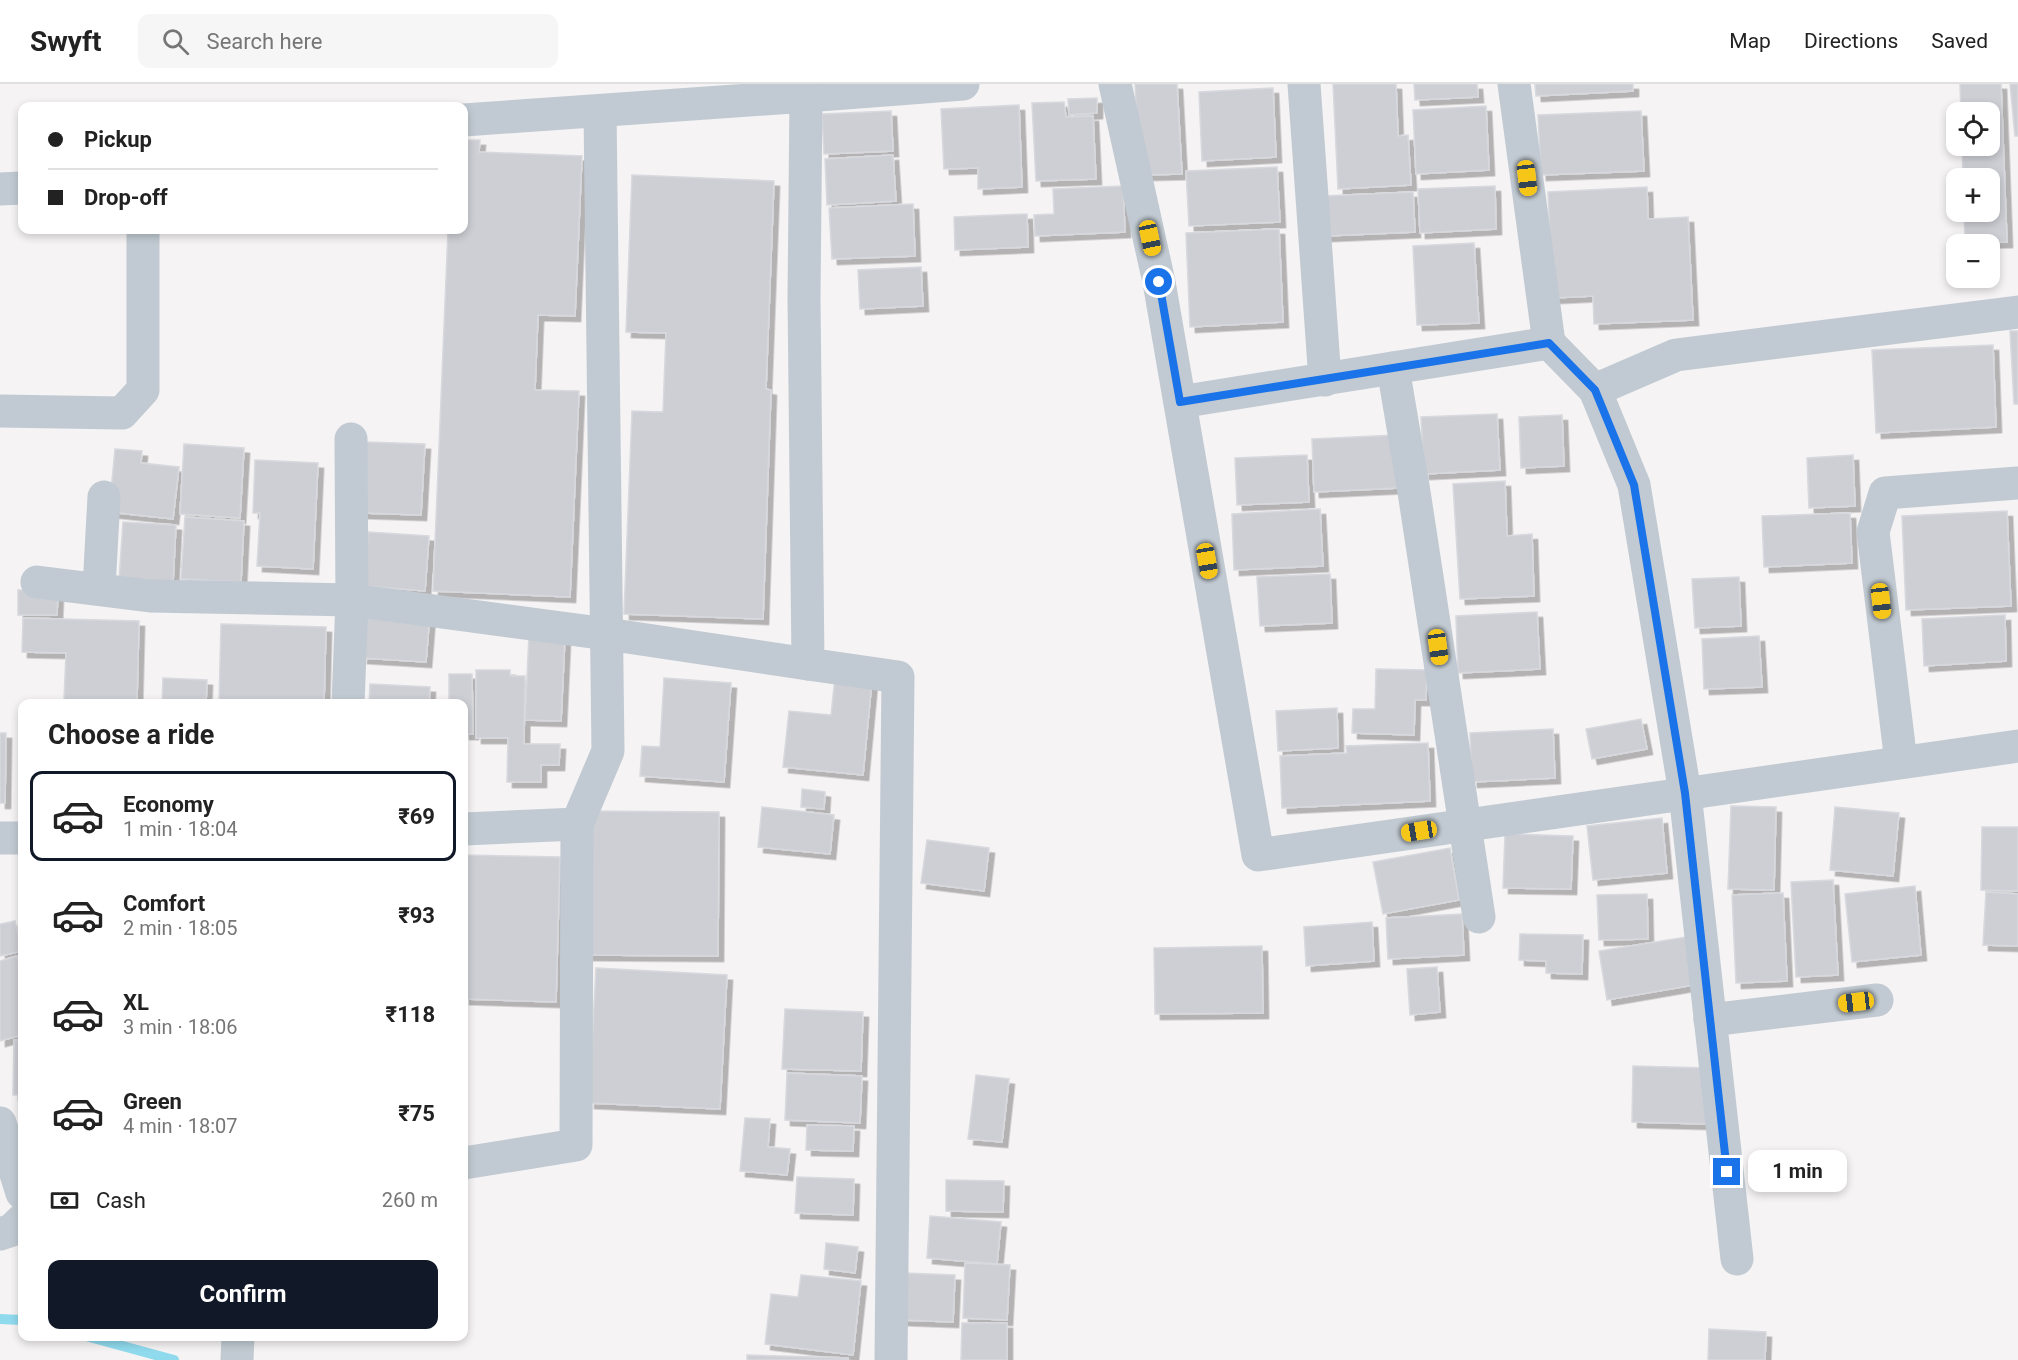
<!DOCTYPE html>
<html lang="en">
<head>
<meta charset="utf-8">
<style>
	:root { --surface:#fff; --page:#f6f6f6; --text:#222; --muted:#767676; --line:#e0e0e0; --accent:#111827 }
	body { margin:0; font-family:Roboto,sans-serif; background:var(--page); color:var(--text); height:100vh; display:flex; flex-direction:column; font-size:22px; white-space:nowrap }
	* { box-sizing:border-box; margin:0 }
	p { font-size:20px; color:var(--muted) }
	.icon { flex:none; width:33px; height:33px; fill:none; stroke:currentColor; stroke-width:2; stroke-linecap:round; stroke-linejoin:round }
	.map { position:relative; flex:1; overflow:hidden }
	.panel { position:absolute; left:18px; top:615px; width:450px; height:642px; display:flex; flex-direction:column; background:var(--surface); border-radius:12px; box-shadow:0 3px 9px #0003 }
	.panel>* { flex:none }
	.banner { position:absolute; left:18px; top:18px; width:450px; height:132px; border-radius:12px; box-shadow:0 3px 9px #0003; display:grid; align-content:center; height:132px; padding:0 30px; background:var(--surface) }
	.fabs { position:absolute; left:1946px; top:18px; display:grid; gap:12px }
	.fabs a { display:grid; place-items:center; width:54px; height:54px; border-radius:12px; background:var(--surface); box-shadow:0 3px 9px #0003; font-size:30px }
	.end { position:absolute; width:27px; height:27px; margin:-14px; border:8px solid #1a73e8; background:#fff; box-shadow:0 0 0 3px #fff }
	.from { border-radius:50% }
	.bubble { position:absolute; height:42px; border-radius:12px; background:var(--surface); box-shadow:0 3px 9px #0003; font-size:20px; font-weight:700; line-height:42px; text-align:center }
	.car { position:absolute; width:18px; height:36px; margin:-18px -9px; border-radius:8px; box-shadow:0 0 4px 2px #0007; background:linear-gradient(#f5c518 24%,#345 0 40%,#f5c518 0 76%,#345 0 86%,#f5c518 0) }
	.banner b { display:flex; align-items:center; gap:21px; height:57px; font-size:22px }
	.banner b+b { border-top:2px solid var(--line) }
	.banner i { width:15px; height:15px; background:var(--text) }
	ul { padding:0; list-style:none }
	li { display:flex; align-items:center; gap:18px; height:90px; margin:0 12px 9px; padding:0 18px; border:3px solid transparent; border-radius:12px }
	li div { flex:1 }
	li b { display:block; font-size:22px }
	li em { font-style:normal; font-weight:700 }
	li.active { border-color:var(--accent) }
	li>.icon { width:54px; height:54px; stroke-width:1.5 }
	h2 { padding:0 30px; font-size:27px; line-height:72px }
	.pay { display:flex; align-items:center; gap:15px; height:66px; padding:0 30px; font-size:22px }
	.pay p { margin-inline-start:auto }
	.cta { display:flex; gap:12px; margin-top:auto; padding:12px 30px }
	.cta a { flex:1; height:69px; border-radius:12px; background:var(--accent); color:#fff; font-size:24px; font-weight:700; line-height:69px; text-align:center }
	header { display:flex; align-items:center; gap:36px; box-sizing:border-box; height:84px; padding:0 30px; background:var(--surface); border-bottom:2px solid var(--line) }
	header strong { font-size:28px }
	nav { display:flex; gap:33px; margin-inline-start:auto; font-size:21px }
	.search { width:420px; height:54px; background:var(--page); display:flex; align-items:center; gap:15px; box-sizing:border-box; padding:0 21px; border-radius:12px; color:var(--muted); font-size:22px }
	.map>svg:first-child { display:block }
</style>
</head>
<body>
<header>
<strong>Swyft</strong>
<div class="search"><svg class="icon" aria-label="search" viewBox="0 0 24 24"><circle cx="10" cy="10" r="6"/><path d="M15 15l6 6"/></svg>Search here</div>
<nav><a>Map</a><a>Directions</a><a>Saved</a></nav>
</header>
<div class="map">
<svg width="2018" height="1276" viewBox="0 0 2018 1276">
	<defs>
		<filter id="shadow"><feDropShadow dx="5.5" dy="5.5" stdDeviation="0" flood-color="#0004"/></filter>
	</defs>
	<rect width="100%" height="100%" fill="#f5f3f3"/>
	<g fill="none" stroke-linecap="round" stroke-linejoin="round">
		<!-- stream -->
		<g stroke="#90daee" stroke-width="10">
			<polyline points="0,1235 22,1236"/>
			<polyline points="86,1252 174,1276"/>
		</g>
	</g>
	<!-- building -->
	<g fill="#cdcfd5" stroke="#d7d9de" stroke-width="1.5" filter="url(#shadow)">
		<polygon points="1135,0 1177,0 1182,90 1140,91"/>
		<polygon points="1333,0 1396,0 1398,52 1408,51 1411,101 1338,105"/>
		<polygon points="1414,0 1477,0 1478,13 1415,16"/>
		<polygon points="1535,0 1633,0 1633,7 1536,12"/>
		<polygon points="1960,0 2001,0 2007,158 1965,159 1964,128 1989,128 1989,94 1963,94 1962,62 1989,62 1989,28 1961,28"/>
		<polygon points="2010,0 2018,0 2018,52 2015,52"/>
		<polygon points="1273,4 1276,73 1202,77 1199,8"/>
		<polygon points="1097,14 1097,29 1069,31 1068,15"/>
		<polygon points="1064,18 1066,33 1093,32 1096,95 1036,97 1032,19"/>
		<polygon points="1019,21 1022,103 978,105 978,84 944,85 941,25"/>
		<polygon points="1486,22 1489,86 1416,90 1413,26"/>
		<polygon points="891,27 893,67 824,70 822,30"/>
		<polygon points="1641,27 1644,87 1541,91 1538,31"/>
		<polygon points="464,56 480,56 479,68 582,72 575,232 538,231 535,306 579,307 570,513 433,507 448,146 464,146"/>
		<polygon points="893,71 896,117 827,121 825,75"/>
		<polygon points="1277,83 1280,138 1189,142 1186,87"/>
		<polygon points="632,91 774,97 766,305 771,306 763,535 624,530 632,327 663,328 666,249 626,248"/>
		<polygon points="1123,102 1125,148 1035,152 1034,131 1054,130 1053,105"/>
		<polygon points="1495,102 1496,145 1420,149 1418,105"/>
		<polygon points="1647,103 1648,135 1688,133 1693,236 1594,240 1593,212 1553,214 1548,108"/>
		<polygon points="1413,108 1415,148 1326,152 1324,112"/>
		<polygon points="913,120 915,172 832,175 829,124"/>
		<polygon points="1027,130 1028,163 955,166 954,133"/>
		<polygon points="1279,145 1283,238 1190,243 1186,149"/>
		<polygon points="1474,159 1479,239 1417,241 1413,162"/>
		<polygon points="921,183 923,222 860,225 858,186"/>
		<polygon points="2010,247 2018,247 2018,320 2014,320"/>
		<polygon points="1993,261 1996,343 1876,349 1872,266"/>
		<polygon points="1497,330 1500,386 1424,390 1421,333"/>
		<polygon points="1562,331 1564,382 1521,384 1519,333"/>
		<polygon points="1396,351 1399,404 1314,408 1312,355"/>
		<polygon points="366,358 425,360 421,431 362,429"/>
		<polygon points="184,360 244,364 240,434 180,430"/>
		<polygon points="115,365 142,367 141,379 179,383 173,435 109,428"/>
		<polygon points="1307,371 1309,418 1237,421 1235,374"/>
		<polygon points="1853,371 1855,422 1809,424 1807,374"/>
		<polygon points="255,376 318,379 313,485 257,482 260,429 253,429"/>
		<polygon points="1505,397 1507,452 1532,450 1534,512 1460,515 1453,400"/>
		<polygon points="1320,425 1323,482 1234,486 1232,430"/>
		<polygon points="2007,427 2011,522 1906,526 1902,432"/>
		<polygon points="1850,429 1852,479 1764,483 1762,432"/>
		<polygon points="185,433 244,437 241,498 181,495"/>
		<polygon points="123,438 176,441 173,499 119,496"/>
		<polygon points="368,448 429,452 425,507 365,502"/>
		<polygon points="1330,490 1332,539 1260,542 1257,493"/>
		<polygon points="1739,493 1741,542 1695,544 1692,495"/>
		<polygon points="18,506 58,506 57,531 18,531"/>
		<polygon points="365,525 430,529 426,578 362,574"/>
		<polygon points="1537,528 1540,585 1458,589 1456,532"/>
		<polygon points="2005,531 2006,577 1924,582 1922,535"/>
		<polygon points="23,534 139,537 137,617 64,616 66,569 22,568"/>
		<polygon points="221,540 326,543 324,620 219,617"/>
		<polygon points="529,551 565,553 561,637 525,636"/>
		<polygon points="1759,552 1762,603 1704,605 1702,555"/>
		<polygon points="1376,585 1427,586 1426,616 1415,616 1414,651 1352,649 1353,625 1375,625"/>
		<polygon points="476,586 510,586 510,592 525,592 524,660 560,660 559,681 541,681 541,698 507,698 508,654 476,654"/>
		<polygon points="449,590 472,590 473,650 464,650 464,620 449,620"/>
		<polygon points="835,593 872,596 863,691 783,683 789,627 831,631"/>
		<polygon points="163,594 207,596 206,620 162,620"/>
		<polygon points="664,594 731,599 724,698 640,692 642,662 660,663"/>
		<polygon points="370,600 430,603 429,620 369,620"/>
		<polygon points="1337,624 1338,664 1278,667 1276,627"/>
		<polygon points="1641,635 1647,665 1592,675 1586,645"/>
		<polygon points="1553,645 1555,694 1472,698 1470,649"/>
		<polygon points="0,649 6,649 5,719 0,719"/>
		<polygon points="1428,659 1430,717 1282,724 1280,672 1347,669 1346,662"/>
		<polygon points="802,705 825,708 824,725 801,723"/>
		<polygon points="1731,722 1776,723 1774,806 1728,805"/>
		<polygon points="762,723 834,731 830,770 758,763"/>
		<polygon points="1835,723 1899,729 1893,792 1830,786"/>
		<polygon points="588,727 719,728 718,872 586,871"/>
		<polygon points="1662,734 1667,789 1593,796 1587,742"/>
		<polygon points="1982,743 2018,743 2018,807 1981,806"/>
		<polygon points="1505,750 1573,752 1571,805 1503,804"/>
		<polygon points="927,756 989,764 984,807 921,799"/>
		<polygon points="1450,764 1459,816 1383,830 1373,778"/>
		<polygon points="464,771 560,773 556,918 464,915"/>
		<rect x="21" y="779" width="1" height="62"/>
		<polygon points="1833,796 1838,891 1796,893 1791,798"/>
		<polygon points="1915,802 1921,871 1852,878 1845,810"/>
		<polygon points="1986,808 2018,810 2018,862 1983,861"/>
		<polygon points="1783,809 1787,897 1736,899 1732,811"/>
		<polygon points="1647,810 1648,855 1599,856 1597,811"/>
		<polygon points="1462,830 1464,871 1388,875 1386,834"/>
		<polygon points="15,837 22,867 0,872 0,840"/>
		<polygon points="1372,838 1374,877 1306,882 1304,843"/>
		<polygon points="1520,850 1583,851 1582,890 1546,889 1546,877 1519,876"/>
		<polygon points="1686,853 1694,901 1607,916 1599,867"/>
		<polygon points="1262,862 1263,929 1155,930 1154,864"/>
		<polygon points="17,872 22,891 22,951 0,957 0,877"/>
		<polygon points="1437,883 1440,928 1410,931 1407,885"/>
		<polygon points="596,884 727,891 720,1025 589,1019"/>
		<polygon points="785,925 863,928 861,987 782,985"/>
		<polygon points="14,956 22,956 22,1011 13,1011"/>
		<polygon points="1633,982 1708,984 1707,1040 1632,1038"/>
		<polygon points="787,989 862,992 860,1039 785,1036"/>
		<polygon points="976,991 1009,995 1002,1058 968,1055"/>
		<polygon points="745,1034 770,1035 768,1063 790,1065 787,1091 740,1087"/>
		<polygon points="807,1041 854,1042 853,1067 806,1066"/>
		<polygon points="797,1093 854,1095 853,1131 795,1129"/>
		<polygon points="946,1096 1004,1097 1003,1128 946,1127"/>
		<polygon points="930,1132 1001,1138 997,1180 927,1174"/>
		<polygon points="826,1159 858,1163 855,1189 824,1185"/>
		<polygon points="965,1179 1010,1181 1007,1236 963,1234"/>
		<polygon points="904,1189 955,1191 953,1238 902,1236"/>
		<polygon points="801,1191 861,1197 853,1271 765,1260 771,1210 798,1213"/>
		<polygon points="962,1239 1007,1239 1007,1276 961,1276"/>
		<polygon points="1709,1245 1766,1248 1765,1276 1708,1276"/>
		<polygon points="747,1271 848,1274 848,1276 747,1276"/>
	</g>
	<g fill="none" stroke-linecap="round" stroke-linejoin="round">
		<!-- minor -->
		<g stroke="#c1cad2" stroke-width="33">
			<polyline points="811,0 806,12 963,0"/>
			<polyline points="1115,0 1159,198 1258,771 2018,662"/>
			<polyline points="1304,0 1325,296"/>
			<polyline points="464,36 806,12 804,214 808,580 898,593 891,1276"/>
			<polyline points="0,105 22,104"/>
			<polyline points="1549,259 1595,306 1634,401 1685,709 1737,1175"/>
			<polyline points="1393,284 1414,408 1479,833"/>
			<polyline points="1595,306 1676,271 2018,228"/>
			<polyline points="1180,318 1549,259 1514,0"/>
			<polyline points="0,327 122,329 143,306 143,146"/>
			<polyline points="37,498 150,512 352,516 607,550 808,580"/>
			<polyline points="99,504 104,413"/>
			<polyline points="348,620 352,516 351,355"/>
			<polyline points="1901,678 1873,448 1885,409 2018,399"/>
			<polyline points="464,745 577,740 608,667 600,27"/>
			<polyline points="0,754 22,754"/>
			<polyline points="1710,936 1877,916"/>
			<polyline points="0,1039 22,1109"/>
			<polyline points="464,1079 576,1061 577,740"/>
			<polyline points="0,1150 12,1146 22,1136"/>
			<polyline points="237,1276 238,1252"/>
		</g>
	</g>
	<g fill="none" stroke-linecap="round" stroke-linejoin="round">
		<!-- route -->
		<polyline stroke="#1a73e8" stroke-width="8" points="1159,198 1180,318 1549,259 1595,306 1634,401 1685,709 1727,1088"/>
	</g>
</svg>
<div class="fabs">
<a><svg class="icon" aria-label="locate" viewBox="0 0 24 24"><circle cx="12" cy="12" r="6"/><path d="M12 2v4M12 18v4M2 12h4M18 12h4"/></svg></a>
<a>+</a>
<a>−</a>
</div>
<i class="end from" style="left:1159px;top:198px"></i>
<i class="end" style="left:1727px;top:1088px"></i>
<div class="bubble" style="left:1748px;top:1066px;width:99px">1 min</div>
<i class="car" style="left:1527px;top:94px;rotate:173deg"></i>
<i class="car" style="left:1150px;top:154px;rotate:168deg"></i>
<i class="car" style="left:1207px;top:477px;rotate:170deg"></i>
<i class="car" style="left:1881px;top:517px;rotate:173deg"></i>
<i class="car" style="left:1438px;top:563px;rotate:172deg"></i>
<i class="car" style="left:1419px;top:747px;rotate:261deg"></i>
<i class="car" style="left:1856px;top:918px;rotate:263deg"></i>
<div class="banner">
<b><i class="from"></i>Pickup</b>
<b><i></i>Drop-off</b>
</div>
<section class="panel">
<h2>Choose a ride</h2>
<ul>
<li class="active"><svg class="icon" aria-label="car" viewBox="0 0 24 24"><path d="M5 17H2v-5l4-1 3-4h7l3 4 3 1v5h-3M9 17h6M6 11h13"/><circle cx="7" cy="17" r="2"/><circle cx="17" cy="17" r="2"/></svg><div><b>Economy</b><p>1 min · 18:04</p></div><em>₹69</em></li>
<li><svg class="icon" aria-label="car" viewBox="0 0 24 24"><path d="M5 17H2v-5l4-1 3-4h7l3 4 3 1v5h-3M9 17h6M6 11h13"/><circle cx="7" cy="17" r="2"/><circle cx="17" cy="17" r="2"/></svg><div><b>Comfort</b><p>2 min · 18:05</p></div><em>₹93</em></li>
<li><svg class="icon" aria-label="car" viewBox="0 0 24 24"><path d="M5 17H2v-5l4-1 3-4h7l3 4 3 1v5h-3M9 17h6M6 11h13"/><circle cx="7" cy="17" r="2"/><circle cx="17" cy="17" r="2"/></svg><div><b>XL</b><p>3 min · 18:06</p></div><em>₹118</em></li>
<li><svg class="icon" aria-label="car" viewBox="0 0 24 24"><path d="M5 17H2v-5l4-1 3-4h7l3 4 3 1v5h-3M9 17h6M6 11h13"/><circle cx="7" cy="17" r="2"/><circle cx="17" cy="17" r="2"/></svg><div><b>Green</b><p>4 min · 18:07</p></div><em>₹75</em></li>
</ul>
<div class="pay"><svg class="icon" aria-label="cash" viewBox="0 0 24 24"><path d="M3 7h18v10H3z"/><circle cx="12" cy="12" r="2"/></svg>Cash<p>260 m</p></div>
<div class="cta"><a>Confirm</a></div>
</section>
</div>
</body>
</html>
